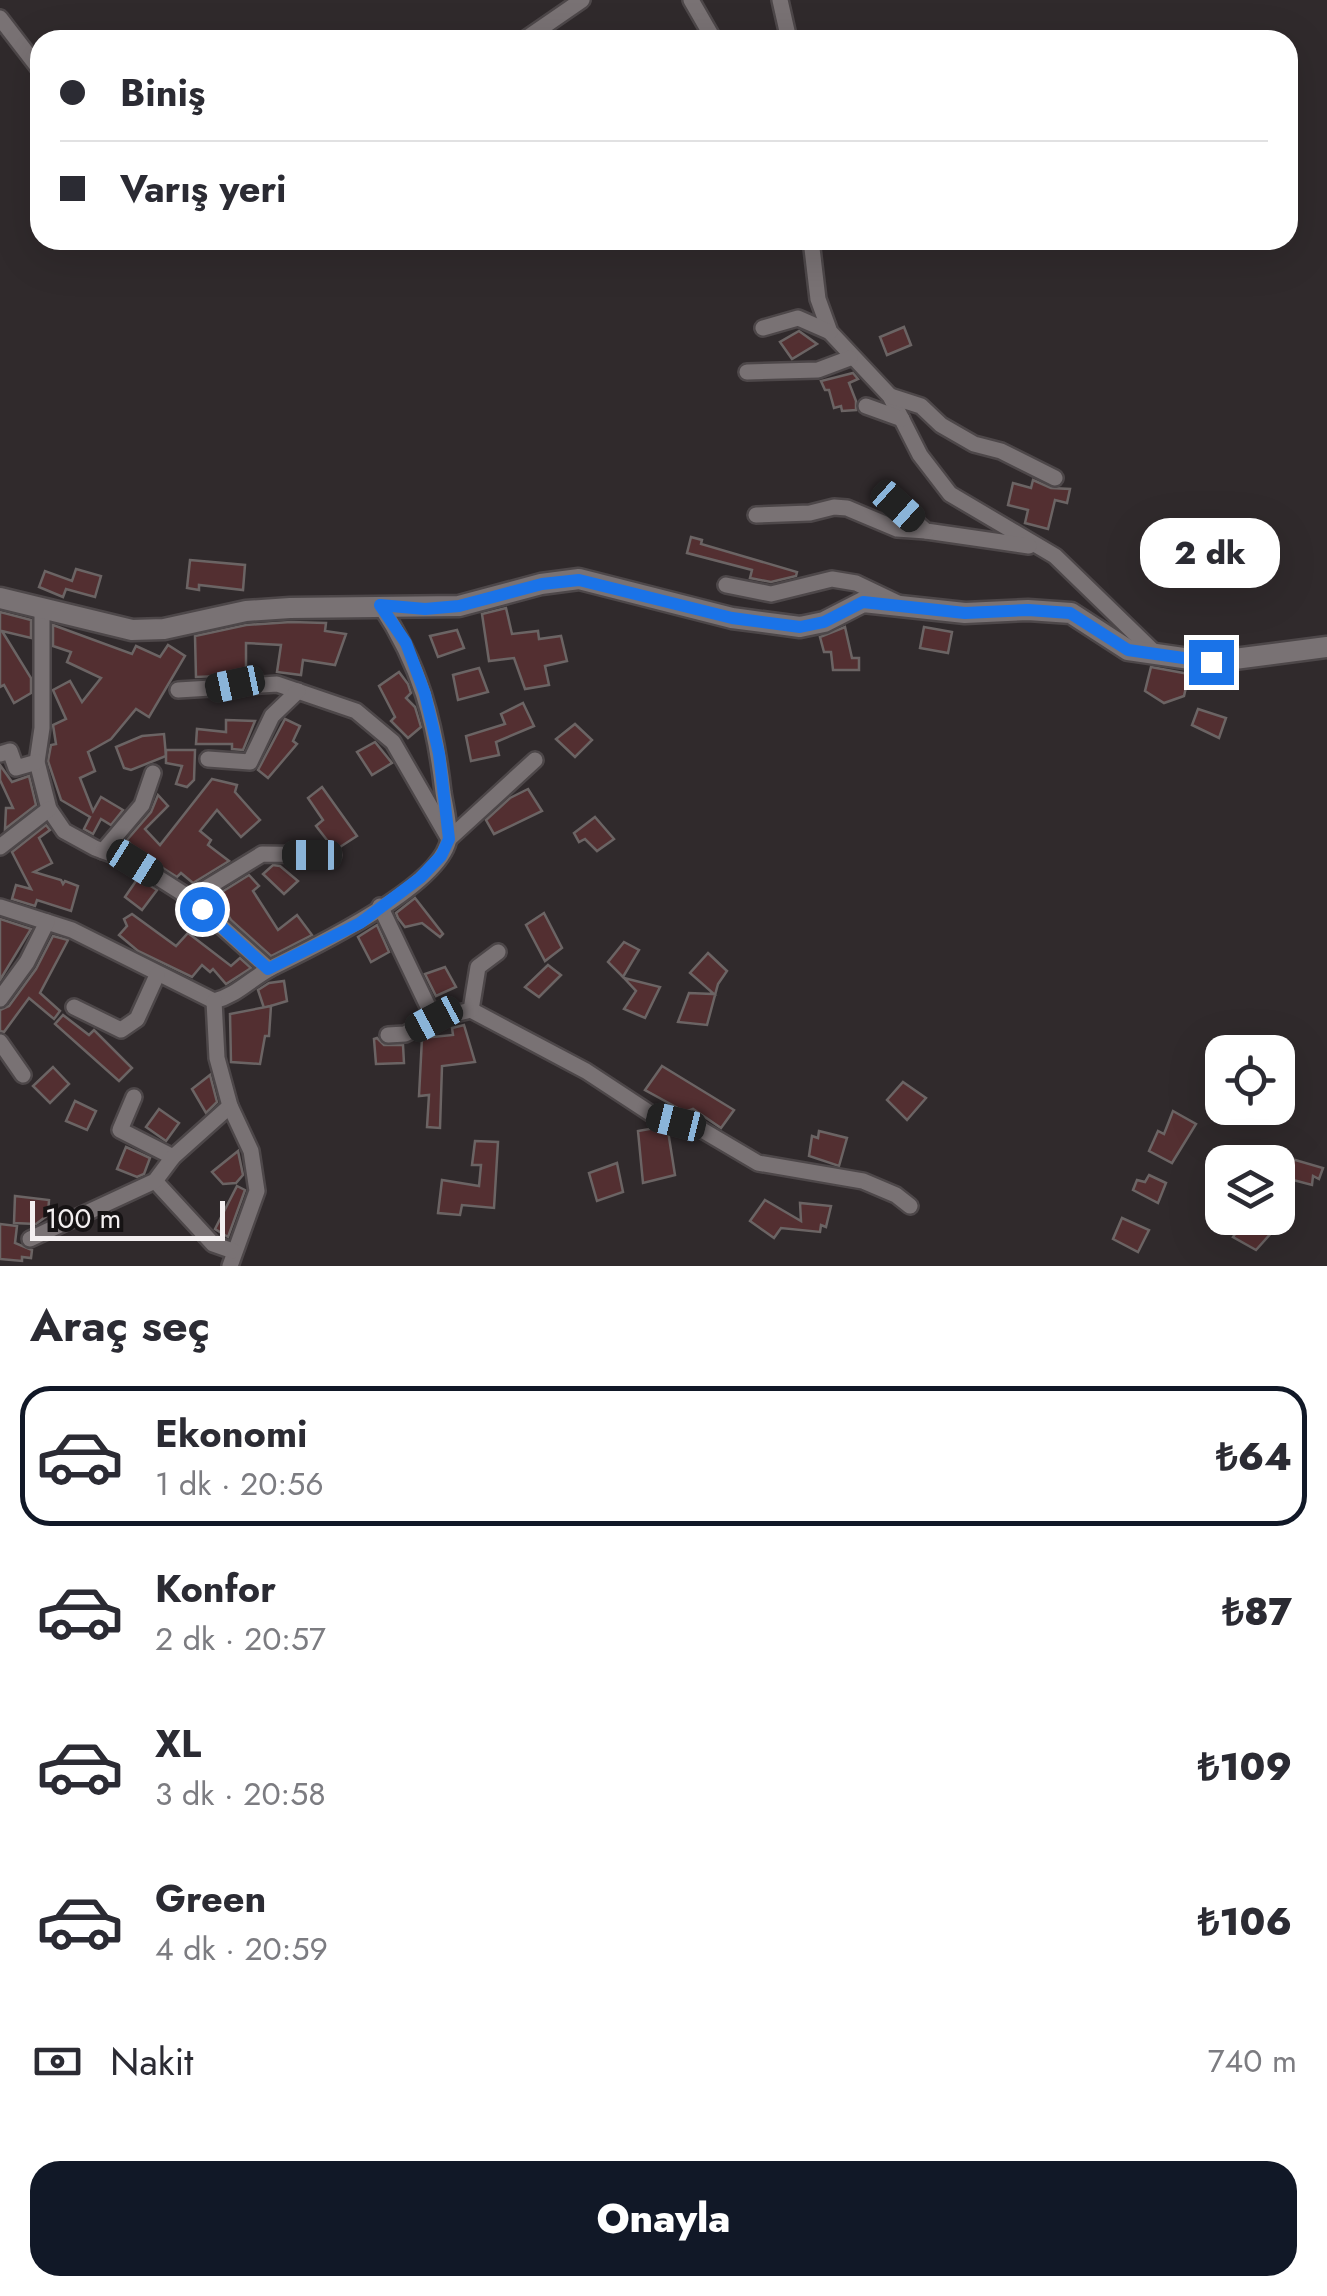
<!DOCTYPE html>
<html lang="tr">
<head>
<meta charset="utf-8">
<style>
	:root { --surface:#fff; --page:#f2f2f3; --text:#2b2b33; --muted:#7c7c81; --line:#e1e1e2; --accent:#111827 }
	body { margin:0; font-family:Jost,sans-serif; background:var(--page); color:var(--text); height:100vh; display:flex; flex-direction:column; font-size:38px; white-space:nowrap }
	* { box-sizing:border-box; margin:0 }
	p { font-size:32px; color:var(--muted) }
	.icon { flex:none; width:55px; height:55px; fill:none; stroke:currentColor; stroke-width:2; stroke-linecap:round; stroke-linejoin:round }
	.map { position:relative; height:1266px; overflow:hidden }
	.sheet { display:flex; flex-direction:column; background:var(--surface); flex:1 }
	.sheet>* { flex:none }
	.top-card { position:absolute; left:30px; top:30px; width:1268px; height:220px; border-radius:30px; box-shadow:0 10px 40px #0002; display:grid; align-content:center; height:220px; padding:0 30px; background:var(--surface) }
	.fabs { position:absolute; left:1205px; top:1035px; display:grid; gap:20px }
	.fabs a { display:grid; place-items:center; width:90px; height:90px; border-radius:20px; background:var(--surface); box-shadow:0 10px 40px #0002; font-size:50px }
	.scale { position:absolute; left:30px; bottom:25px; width:195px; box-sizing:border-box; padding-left:10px; border:5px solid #f3eff0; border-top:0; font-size:28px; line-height:35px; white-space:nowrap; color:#f3eff0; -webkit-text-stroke:8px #161314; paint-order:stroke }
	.end { position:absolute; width:45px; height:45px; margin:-22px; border:12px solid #1a73e8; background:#fff; box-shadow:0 0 0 5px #fff }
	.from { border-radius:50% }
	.bubble { position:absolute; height:70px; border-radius:30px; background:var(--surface); box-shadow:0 10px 40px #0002; font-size:32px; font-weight:800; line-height:70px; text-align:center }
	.car { position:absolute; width:30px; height:60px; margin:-30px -15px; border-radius:12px; box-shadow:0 0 8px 2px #0007; background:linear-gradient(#222 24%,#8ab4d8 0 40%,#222 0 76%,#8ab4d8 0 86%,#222 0) }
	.top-card b { display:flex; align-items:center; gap:35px; height:95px; font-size:38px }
	.top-card b+b { border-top:2px solid var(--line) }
	.top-card i { width:25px; height:25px; background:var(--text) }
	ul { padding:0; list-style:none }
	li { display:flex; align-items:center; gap:30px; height:140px; margin:0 20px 15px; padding:0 10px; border:5px solid transparent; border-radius:30px }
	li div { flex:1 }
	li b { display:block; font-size:38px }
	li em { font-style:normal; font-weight:800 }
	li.active { border-color:var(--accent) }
	li>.icon { width:90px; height:90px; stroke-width:1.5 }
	h2 { padding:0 30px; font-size:45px; line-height:120px }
	.pay { display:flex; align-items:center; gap:25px; height:110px; padding:0 30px; font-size:38px }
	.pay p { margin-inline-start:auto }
	.button { display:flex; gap:20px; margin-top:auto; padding:20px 30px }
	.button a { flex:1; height:115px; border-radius:30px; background:var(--accent); color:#fff; font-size:40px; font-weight:800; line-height:115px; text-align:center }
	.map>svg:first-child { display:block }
</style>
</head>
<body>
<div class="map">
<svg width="1327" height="1266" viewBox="0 0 1327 1266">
	<rect width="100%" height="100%" fill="#302a2c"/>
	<!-- building -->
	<g fill="#532f31" stroke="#6b6464" stroke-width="2.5">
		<polygon points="904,327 911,345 887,355 880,337"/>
		<polygon points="799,331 817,344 792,359 780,342"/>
		<polygon points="853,373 858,379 849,383 856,401 856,410 842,411 841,406 834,408 829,390 825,390 821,381"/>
		<polygon points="1033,480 1051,488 1070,489 1067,503 1055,500 1048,529 1025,523 1028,510 1008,505 1013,483 1031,488"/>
		<polygon points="691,537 702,540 701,544 797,572 796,576 771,582 750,578 752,570 687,553"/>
		<polygon points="190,560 245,565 243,590 199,585 199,590 187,588"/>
		<polygon points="76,569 101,576 95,597 66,589 63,597 39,587 45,571 72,581"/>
		<polygon points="506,608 512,634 538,631 539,639 561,636 567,661 545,666 549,685 525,689 514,658 489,661 482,614"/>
		<polygon points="0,612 31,620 31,638 2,631 31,678 31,693 14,703 4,685 0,687"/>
		<polygon points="291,622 326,623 325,631 346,634 335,665 303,660 301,675 277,672 281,645 246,643 246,675 196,677 195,636 246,625"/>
		<polygon points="53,625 132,654 136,646 160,657 168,645 185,656 149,717 136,709 111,739 88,752 95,771 80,778 93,811 101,797 123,810 111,825 101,819 93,834 84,829 90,817 61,800 48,761 51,745 56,744 53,725 66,719 53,690 70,681 82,702 101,678 67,662 71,652 53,646"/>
		<polygon points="845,627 852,658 859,658 859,670 833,670 831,652 824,652 820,637"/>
		<polygon points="924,627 952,632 948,653 920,648"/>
		<polygon points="457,630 464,648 438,657 430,636"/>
		<polygon points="1151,667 1189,674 1184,696 1164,703 1145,691"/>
		<polygon points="479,668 488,692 458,700 453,675"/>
		<polygon points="399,672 408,684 411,693 406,698 415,707 421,727 408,738 391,721 395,717 379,686"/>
		<polygon points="523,703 534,726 496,742 499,755 471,761 466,736 505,724 501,714"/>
		<polygon points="1198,709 1226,718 1219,738 1192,725"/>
		<polygon points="285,719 300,726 293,741 297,744 268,778 258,770"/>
		<polygon points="226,720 255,721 243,750 232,749 232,744 196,744 197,729 226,732"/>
		<polygon points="575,724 592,740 575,757 556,739"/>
		<polygon points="164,734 166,756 131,770 124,768 116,747 142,736"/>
		<polygon points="375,742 392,763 372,775 357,752"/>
		<polygon points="166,750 195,750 194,780 187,787 176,784 182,766 166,763"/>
		<polygon points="0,765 12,782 29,776 36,805 5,829 6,808 13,808 0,780"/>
		<polygon points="212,779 237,785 235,792 260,820 241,837 217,810 200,831 211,840 208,845 229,861 193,883 181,873 177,877 138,852 127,840 151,812 158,795 168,806 145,829 160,845"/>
		<polygon points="322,787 357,836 340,847 330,844 316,826 323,820 308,798"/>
		<polygon points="528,789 542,811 494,834 486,820 510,798"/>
		<polygon points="595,817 614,839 597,851 585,839 579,842 574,833"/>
		<polygon points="46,825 50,830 39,838 52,863 34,872 61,880 63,884 65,881 78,886 71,911 37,900 35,906 12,899 16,885 31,889 12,852"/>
		<polygon points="273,865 280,866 298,881 284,894 263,874"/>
		<polygon points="249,875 259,886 253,891 278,930 297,915 312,935 271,956 231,920 223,907 219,909 209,900"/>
		<polygon points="138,878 157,890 142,910 125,897"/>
		<polygon points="415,898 443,934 440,937 422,923 405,927 398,918 396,913"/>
		<polygon points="544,913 562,948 545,961 526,925"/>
		<polygon points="132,914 176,946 188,933 231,966 240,958 251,968 226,984 213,969 210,972 202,965 192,977 138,951 119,935 127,926 124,919"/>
		<polygon points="0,919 31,929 0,980"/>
		<polygon points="377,925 389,952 371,962 358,937"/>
		<polygon points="53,936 68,940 40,993 60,1011 54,1019 29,998 4,1032 0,1031 0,1010 9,1006 36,969"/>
		<polygon points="624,942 639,950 623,977 608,962"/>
		<polygon points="708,953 727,971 718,984 707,1025 678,1022 689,993 714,994 690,973"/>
		<polygon points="548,965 561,975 539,997 525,987"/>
		<polygon points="445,967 456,987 436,996 425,974"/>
		<polygon points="624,978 660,987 645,1018 624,1009 636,991"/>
		<polygon points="284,981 287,1001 264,1008 258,990 269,983"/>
		<polygon points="271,1006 269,1036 265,1036 260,1064 231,1062 230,1014"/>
		<polygon points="63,1015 89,1035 94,1030 132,1068 119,1081 55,1024"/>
		<polygon points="464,1025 475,1062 442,1066 440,1128 427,1127 429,1095 419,1096 422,1038 453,1035 452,1028"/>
		<polygon points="377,1038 384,1045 403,1045 404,1063 376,1064 374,1039"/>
		<polygon points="662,1066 734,1110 721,1128 693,1109 685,1112 645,1090"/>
		<polygon points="53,1067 69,1084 50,1103 33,1086"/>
		<polygon points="210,1075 217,1102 206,1113 192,1089"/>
		<polygon points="903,1082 926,1098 907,1120 887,1100"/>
		<polygon points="75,1101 96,1111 87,1130 66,1121"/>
		<polygon points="159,1109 179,1123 166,1141 146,1127"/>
		<polygon points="1173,1111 1196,1124 1172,1163 1149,1151 1158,1131 1164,1134"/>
		<polygon points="655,1128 668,1131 675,1175 643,1183 638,1131"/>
		<polygon points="819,1131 847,1138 839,1166 809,1156 812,1136 818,1138"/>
		<polygon points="475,1141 498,1142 494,1208 462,1205 460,1215 438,1213 442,1180 479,1186 481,1165 472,1165"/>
		<polygon points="126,1147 150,1158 144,1174 137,1177 117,1169"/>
		<polygon points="238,1151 243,1175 236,1183 223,1184 212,1172"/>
		<polygon points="1278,1155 1323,1168 1319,1179 1313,1176 1312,1185 1278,1176"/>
		<polygon points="617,1163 623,1192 597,1201 589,1173"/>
		<polygon points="1149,1175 1166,1183 1158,1203 1133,1190 1137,1180 1145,1182"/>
		<polygon points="237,1186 245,1190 228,1237 215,1229"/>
		<polygon points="15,1196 49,1200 48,1215 36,1224 14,1223"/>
		<polygon points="765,1200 801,1221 800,1203 831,1206 826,1227 821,1225 820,1232 781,1228 774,1238 750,1221"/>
		<polygon points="1122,1218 1149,1230 1138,1252 1113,1239"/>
		<polygon points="1246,1218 1272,1232 1256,1250 1233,1237"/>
		<polygon points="0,1224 17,1226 15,1243 32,1250 31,1258 22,1257 22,1261 0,1259"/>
	</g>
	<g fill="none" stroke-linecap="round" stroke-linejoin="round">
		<defs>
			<g id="street">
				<polyline points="691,0 714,40"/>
				<polyline points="780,0 789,40"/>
				<polyline points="0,18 40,70"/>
				<polyline points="524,40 582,0"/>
				<polyline points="811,240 818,299 830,332 890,396 920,455 950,494 1055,556 1156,654"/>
				<polyline points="763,328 798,318 830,332"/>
				<polyline points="747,372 818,370 850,358"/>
				<polyline points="890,396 921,406 941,425 974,444 1001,451 1055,478"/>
				<polyline points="866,406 902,419"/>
				<polyline points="898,506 926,531 1029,546"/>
				<polyline points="756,515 810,513 834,507 847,508 897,529 926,531"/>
				<polyline points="726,585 771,594 832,579 856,583 900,604"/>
				<polyline points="42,608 42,728 37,762 49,809 64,831 95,848 135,863 190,898 269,969"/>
				<polyline points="178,690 277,684 356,711 393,742 449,839 535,760"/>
				<polyline points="0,754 10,751 16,768 37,762"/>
				<polyline points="208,759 250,762 272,716 298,691"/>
				<polyline points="0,847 49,809"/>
				<polyline points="103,851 142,805 153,773"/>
				<polyline points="190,898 262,854 333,855"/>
				<polyline points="380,906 434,1019"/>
				<path d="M0 907 72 930 214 1001C238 995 251 978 273 967 312 948 443 885 449 838 450 824 445 806 443 792 435 721 420 665 380 605"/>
				<polyline points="0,999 27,962 47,922"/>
				<polyline points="214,1001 217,1058 230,1106 251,1151 257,1191 230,1266"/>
				<polyline points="74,1007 121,1030 137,1019 157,975"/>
				<polyline points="471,1010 586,1071 656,1117 697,1127 758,1163 863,1181 896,1195 910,1206"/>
				<polyline points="388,1035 405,1034 434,1019 471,1010 478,967 498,952"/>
				<polyline points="0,1042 23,1075"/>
				<polyline points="134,1097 120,1130 173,1157"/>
				<polyline points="155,1181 213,1244 233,1251"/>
				<polyline points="30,1239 155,1181 173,1157 230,1106"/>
			</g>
			<polyline id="secondary" points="0,598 132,630 164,629 246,611 290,608 459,606 541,584 579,579 732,618 800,627 824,622 863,602 965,613 1028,610 1071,613 1128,650 1211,662 1327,647"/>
		</defs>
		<!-- street casing -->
		<use href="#street" stroke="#4d4749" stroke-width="20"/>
		<!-- secondary casing -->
		<use href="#secondary" stroke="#4d4749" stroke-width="25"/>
		<!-- street -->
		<use href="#street" stroke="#797274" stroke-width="15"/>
		<!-- secondary -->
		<use href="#secondary" stroke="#797274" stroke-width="20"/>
	</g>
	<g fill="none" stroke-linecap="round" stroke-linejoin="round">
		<!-- route -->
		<polyline stroke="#1a73e8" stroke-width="12" points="202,909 268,969 360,923 420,878 441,856 449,839 439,754 425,694 406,643 380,605 425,609 459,606 542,584 579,580 732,618 800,627 824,622 863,602 965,613 1028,610 1070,613 1128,650 1211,662"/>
	</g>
</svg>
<div class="fabs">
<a><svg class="icon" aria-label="locate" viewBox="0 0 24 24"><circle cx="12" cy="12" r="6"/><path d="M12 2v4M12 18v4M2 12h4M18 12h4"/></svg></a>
<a><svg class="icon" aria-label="layers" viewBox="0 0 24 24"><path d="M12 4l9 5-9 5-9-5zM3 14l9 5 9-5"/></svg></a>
</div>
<div class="scale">100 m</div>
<i class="end from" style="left:202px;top:909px"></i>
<i class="end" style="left:1211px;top:662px"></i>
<div class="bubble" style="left:1140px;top:518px;width:140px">2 dk</div>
<i class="car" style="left:898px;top:506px;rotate:132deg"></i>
<i class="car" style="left:235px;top:684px;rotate:258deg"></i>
<i class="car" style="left:312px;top:855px;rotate:270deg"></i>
<i class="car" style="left:135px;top:863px;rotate:122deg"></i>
<i class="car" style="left:434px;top:1019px;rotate:242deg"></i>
<i class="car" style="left:676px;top:1122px;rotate:284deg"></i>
<div class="top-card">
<b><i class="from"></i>Biniş</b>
<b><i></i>Varış yeri</b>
</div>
</div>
<section class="sheet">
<h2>Araç seç</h2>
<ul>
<li class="active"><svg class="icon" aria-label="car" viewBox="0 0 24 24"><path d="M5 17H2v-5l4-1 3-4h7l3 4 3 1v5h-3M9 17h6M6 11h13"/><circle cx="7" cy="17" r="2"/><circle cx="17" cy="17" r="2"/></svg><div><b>Ekonomi</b><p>1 dk · 20:56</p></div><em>₺64</em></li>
<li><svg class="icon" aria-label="car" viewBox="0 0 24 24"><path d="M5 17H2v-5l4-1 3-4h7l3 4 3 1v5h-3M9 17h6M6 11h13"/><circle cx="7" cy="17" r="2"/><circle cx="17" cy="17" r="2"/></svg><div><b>Konfor</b><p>2 dk · 20:57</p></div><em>₺87</em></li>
<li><svg class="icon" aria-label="car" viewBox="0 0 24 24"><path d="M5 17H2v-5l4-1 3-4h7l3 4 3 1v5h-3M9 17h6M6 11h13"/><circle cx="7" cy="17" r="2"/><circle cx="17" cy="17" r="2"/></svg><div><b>XL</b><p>3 dk · 20:58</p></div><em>₺109</em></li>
<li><svg class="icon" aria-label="car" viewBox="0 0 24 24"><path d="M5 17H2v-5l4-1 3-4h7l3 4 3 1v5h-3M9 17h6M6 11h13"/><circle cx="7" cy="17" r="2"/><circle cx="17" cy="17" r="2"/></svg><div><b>Green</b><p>4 dk · 20:59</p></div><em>₺106</em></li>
</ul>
<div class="pay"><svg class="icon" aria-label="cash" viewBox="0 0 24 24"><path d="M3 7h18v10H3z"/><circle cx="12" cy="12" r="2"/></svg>Nakit<p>740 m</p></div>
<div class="button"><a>Onayla</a></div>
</section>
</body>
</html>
